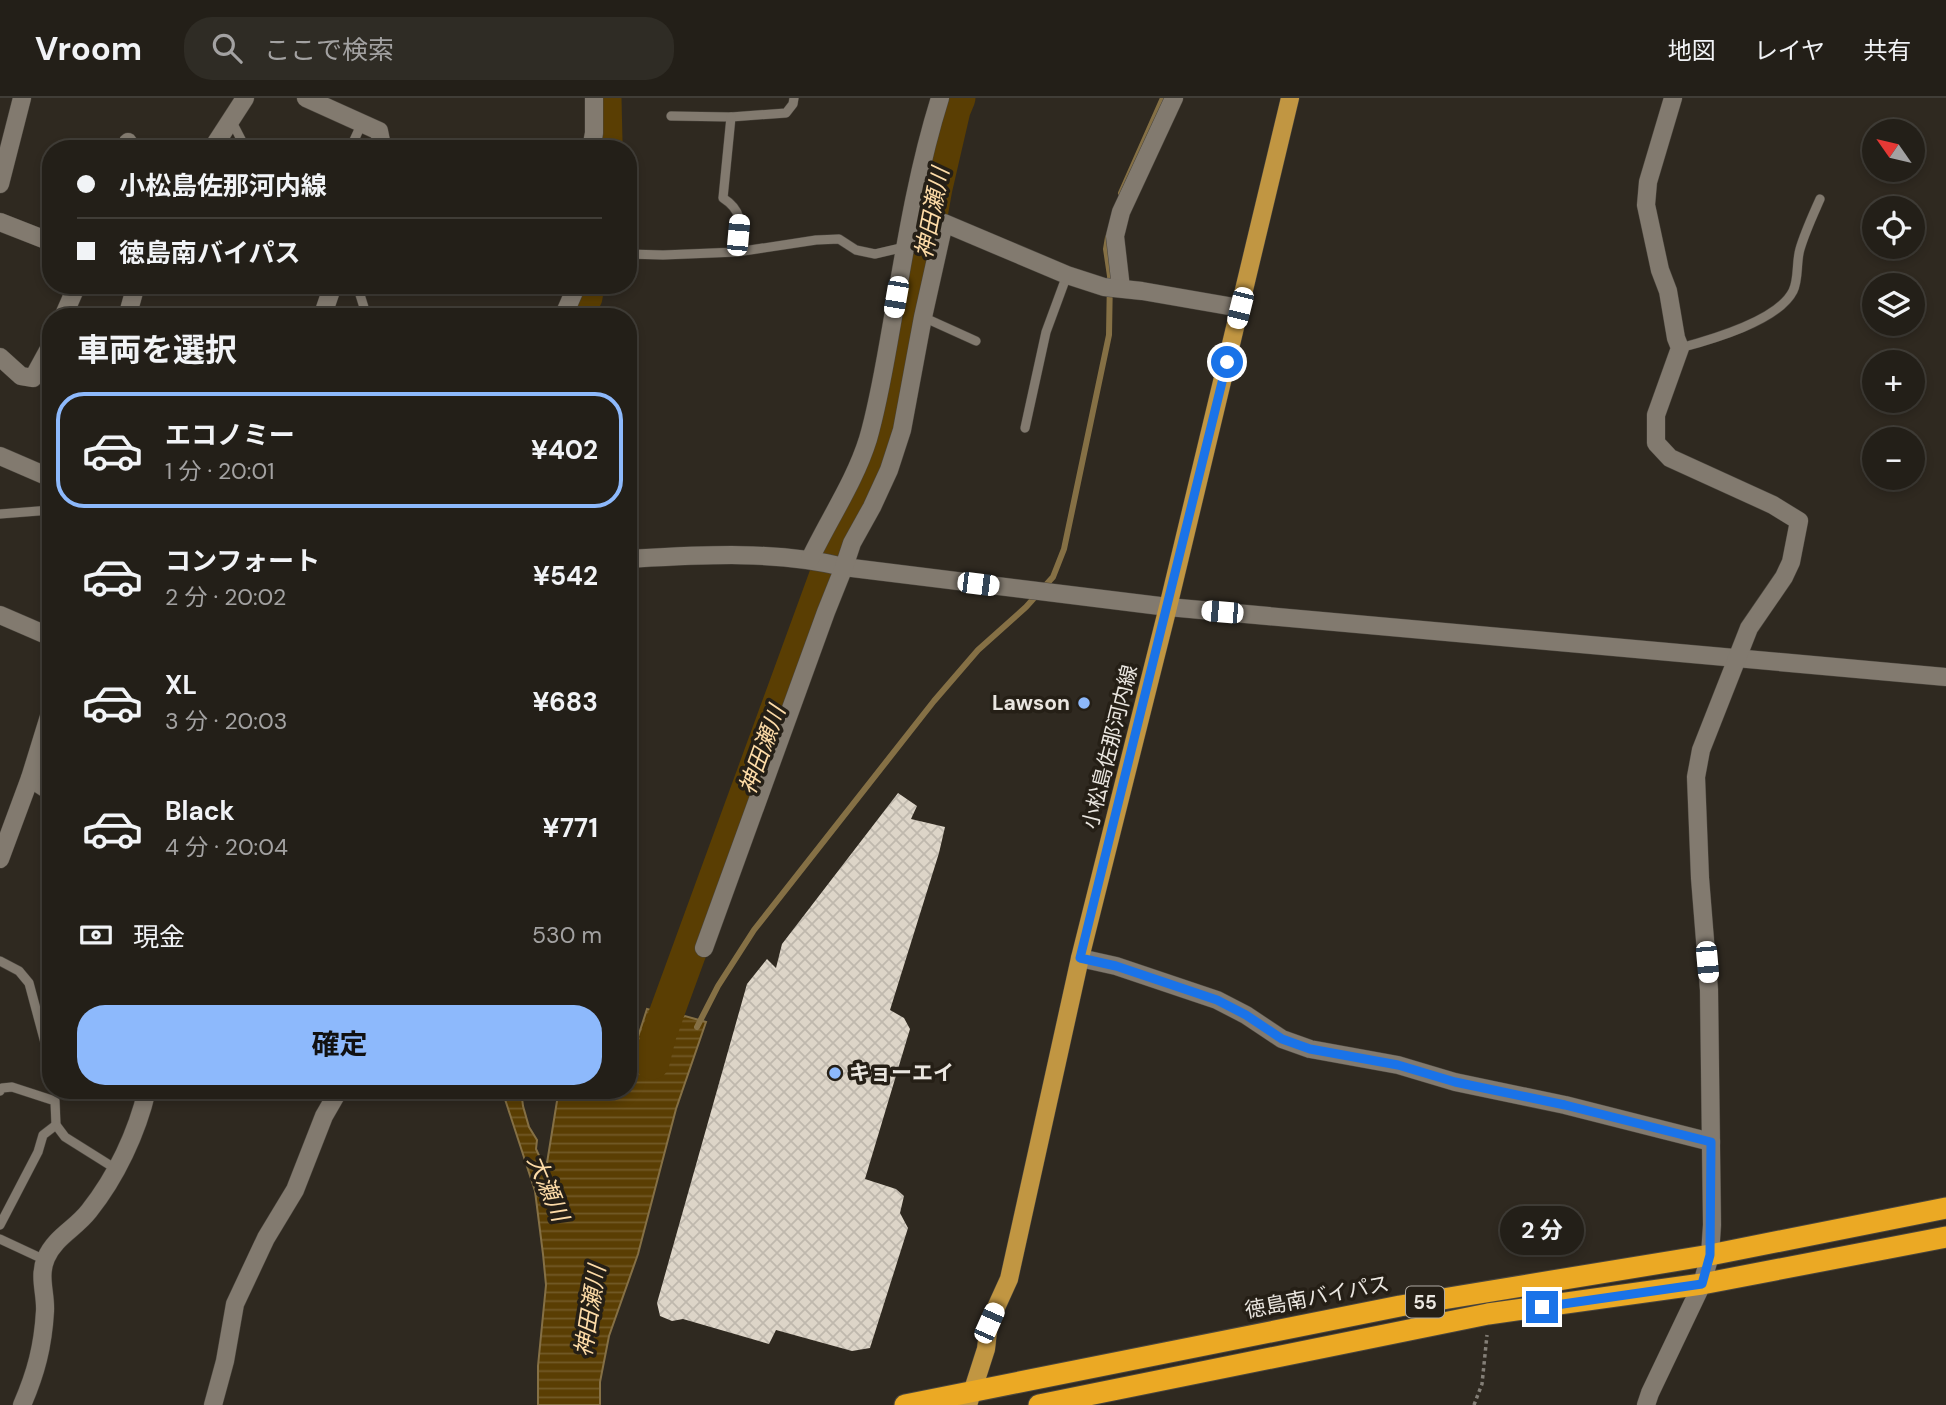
<!DOCTYPE html>
<html lang="ja">
<head>
<meta charset="utf-8">
<style>
	:root { --surface:#231f18; --page:#2f2c25; --text:#f1f3f6; --muted:#a3a2a2; --line:#403d37; --accent:#8db9fc }
	body { margin:0; font-family:"DM Sans","Noto Sans JP",sans-serif; background:var(--page); color:var(--text); height:100vh; display:flex; flex-direction:column; font-size:26px; white-space:nowrap }
	* { box-sizing:border-box; margin:0 }
	p { font-size:23px; color:var(--muted) }
	.icon { flex:none; width:38px; height:38px; fill:none; stroke:currentColor; stroke-width:2; stroke-linecap:round; stroke-linejoin:round }
	.map { position:relative; flex:1; overflow:hidden }
	.sheet { position:absolute; left:42px; top:210px; width:595px; height:791px; display:flex; flex-direction:column; background:var(--surface); border-radius:28px; box-shadow:0 4px 10px #0003,0 0 0 2px var(--line) }
	.sheet>* { flex:none }
	.hud { position:absolute; left:42px; top:42px; width:595px; height:154px; border-radius:28px; box-shadow:0 4px 10px #0003,0 0 0 2px var(--line); display:grid; align-content:center; height:154px; padding:0 35px; background:var(--surface) }
	.needle { width:46px; rotate:304deg }
	.tools { position:absolute; left:1862px; top:21px; display:grid; gap:14px }
	.tools a { display:grid; place-items:center; width:63px; height:63px; border-radius:50%; background:var(--surface); box-shadow:0 4px 10px #0003,0 0 0 2px var(--line); font-size:35px }
	.end { position:absolute; width:32px; height:32px; margin:-16px; border:9px solid #1a73e8; background:#fff; box-shadow:0 0 0 4px #fff }
	.from { border-radius:50% }
	.bubble { position:absolute; height:49px; border-radius:24px; background:var(--surface); box-shadow:0 4px 10px #0003,0 0 0 2px var(--line); font-size:23px; font-weight:700; line-height:49px; text-align:center }
	.car { position:absolute; width:21px; height:42px; margin:-21px -10px; border-radius:9px; box-shadow:0 0 5px 2px #0007; background:linear-gradient(#fff 24%,#345 0 40%,#fff 0 76%,#345 0 86%,#fff 0) }
	.hud b { display:flex; align-items:center; gap:24px; height:66px; font-size:26px }
	.hud b+b { border-top:2px solid var(--line) }
	.hud i { width:18px; height:18px; background:var(--text) }
	ul { padding:0; list-style:none }
	li { display:flex; align-items:center; gap:21px; height:116px; margin:0 14px 10px; padding:0 21px; border:4px solid transparent; border-radius:28px }
	li div { flex:1 }
	li b { display:block; font-size:26px }
	li em { font-style:normal; font-weight:700 }
	li.selected { border-color:var(--accent) }
	li>.icon { width:63px; height:63px; stroke-width:1.5 }
	h2 { padding:0 35px; font-size:32px; line-height:84px }
	.pay { display:flex; align-items:center; gap:18px; height:77px; padding:0 35px; font-size:26px }
	.pay p { margin-inline-start:auto }
	.cta { display:flex; gap:14px; margin-top:auto; padding:14px 35px }
	.cta a { flex:1; height:80px; border-radius:28px; background:var(--accent); color:#111; font-size:28px; font-weight:700; line-height:80px; text-align:center }
	header { display:flex; align-items:center; gap:42px; box-sizing:border-box; height:98px; padding:0 35px; background:var(--surface); border-bottom:2px solid var(--line) }
	header strong { font-size:33px }
	nav { display:flex; gap:38px; margin-inline-start:auto; font-size:24px }
	.search { width:490px; height:63px; background:var(--page); display:flex; align-items:center; gap:18px; box-sizing:border-box; padding:0 24px; border-radius:28px; color:var(--muted); font-size:26px }
	.map>svg:first-child { display:block }
</style>
</head>
<body>
<header>
<strong>Vroom</strong>
<div class="search"><svg class="icon" aria-label="search" viewBox="0 0 24 24"><circle cx="10" cy="10" r="6"/><path d="M15 15l6 6"/></svg>ここで検索</div>
<nav><a>地図</a><a>レイヤ</a><a>共有</a></nav>
</header>
<div class="map">
<svg width="1946" height="1307" viewBox="0 0 1946 1307">
	<defs>
		<pattern id="water-rules" width="6" height="5" patternUnits="userSpaceOnUse" patternTransform="scale(1.75)"><rect width="6" height="5" fill="#5a3e03"/><path d="M0 2.5h6" fill="none" stroke="#725a27"/></pattern>
		<pattern id="building-cross-hatch" width="8" height="8" patternUnits="userSpaceOnUse" patternTransform="scale(1.75)"><rect width="8" height="8" fill="#ddd5c8"/><path d="M0 0l8 8M0 8l8-8" fill="none" stroke="#bfb8ad"/></pattern>
	</defs>
	<rect width="100%" height="100%" fill="#2f2920"/>
	<!-- water -->
	<polygon fill="url(#water-rules)" stroke="#857045" stroke-width="2" points="647,911 662,915 674,923 685,918 706,924 676,1011 638,1156 609,1238 600,1284 600,1307 538,1307 538,1268 546,1187 543,1156 535,1093 502,992 521,992 523,1008 529,1029 537,1042 536,1051 542,1064 547,1065 557,1003 555,997 558,992 628,992 628,949 635,948"/>
	<g fill="none" stroke-linecap="round" stroke-linejoin="round">
		<!-- stream -->
		<g stroke="#857045" stroke-width="6">
			<polyline points="1121,95 1163,0"/>
			<polyline points="697,929 718,888 754,832 934,603 978,552 1026,509 1053,479 1064,451 1109,237 1110,178 1106,151 1108,139"/>
		</g>
		<!-- river -->
		<g stroke="#5a3e03" stroke-width="35">
			<polyline points="603,51 605,43 604,0"/>
			<polyline points="575,219 585,199 587,187"/>
			<polyline points="652,964 659,936 836,452 875,378 897,302 935,90 953,12 958,0"/>
		</g>
	</g>
	<!-- building -->
	<polygon fill="url(#building-cross-hatch)" points="898,695 917,708 911,721 945,729 939,755 890,912 904,920 910,931 865,1081 896,1091 904,1098 900,1115 908,1130 870,1250 852,1253 776,1232 769,1246 683,1221 672,1223 660,1218 657,1205 747,886 767,861 776,870 782,846"/>
	<g fill="none" stroke-linecap="round" stroke-linejoin="round">
		<defs>
			<g id="lane">
				<polyline points="671,18 731,19 786,15 793,6 794,0"/>
				<path d="M731 19 723 100C746 115 739 129 737 154"/>
				<polyline points="231,22 246,51"/>
				<polyline points="350,51 362,25"/>
				<polyline points="628,156 663,157 737,154 816,142 839,141 856,152 875,156 905,149"/>
				<polyline points="357,187 367,219"/>
				<polyline points="923,219 976,243"/>
				<path d="M1680 250C1710 242 1778 223 1793 193 1799 181 1796 164 1800 151 1805 134 1813 117 1820 101"/>
				<polyline points="1025,330 1046,234 1067,177"/>
				<polyline points="0,416 51,412"/>
				<polyline points="0,863 19,873 29,885 51,967"/>
				<polyline points="0,993 2,990 12,989 55,1003 56,1027 65,1039 116,1071"/>
				<polyline points="0,1127 38,1054 43,1037 56,1027"/>
				<polyline points="0,1141 45,1162"/>
			</g>
			<g id="street">
				<polyline points="306,0 379,33 381,43 379,51"/>
				<polyline points="126,51 128,44"/>
				<polyline points="212,51 245,0"/>
				<polyline points="591,51 594,35 594,0"/>
				<polyline points="0,86 22,0"/>
				<polyline points="0,124 51,144"/>
				<polyline points="192,187 194,187"/>
				<polyline points="1121,190 1115,138 1121,114 1174,0"/>
				<polyline points="63,219 77,187"/>
				<polyline points="127,219 136,187"/>
				<polyline points="322,219 333,187"/>
				<polyline points="563,219 577,187"/>
				<polyline points="0,259 21,278 33,280 51,247"/>
				<polyline points="0,358 51,380"/>
				<path d="M628 461C700 457 774 452 844 469L1168 509 1946 579"/>
				<path d="M810 461C829 421 855 383 868 341 879 303 885 264 892 225 905 150 917 73 940 0"/>
				<polyline points="0,517 51,539"/>
				<polyline points="30,680 51,694"/>
				<polyline points="0,761 30,680 51,612"/>
				<polyline points="704,850 826,514 844,469 852,445 872,409 889,372 902,332 923,219 944,125 1067,177 1104,189 1142,193 1240,210"/>
				<polyline points="1080,860 1116,868 1217,902 1246,917 1282,941 1310,951 1398,967 1455,984 1565,1007 1711,1044"/>
				<path d="M22 1307C36 1275 43 1248 45 1213 46 1195 38 1179 46 1160 55 1139 75 1131 89 1113 116 1079 137 1035 147 992"/>
				<polyline points="213,1307 225,1263 235,1206 266,1140 295,1092 324,1018 339,992"/>
				<polyline points="1646,1307 1650,1295 1702,1186 1710,1157 1712,1127 1709,892 1700,780 1696,679 1701,652 1749,530 1784,479 1791,464 1799,423 1773,407 1670,360 1656,345 1656,317 1680,250 1676,240 1668,193 1660,172 1646,107 1648,84 1673,0"/>
			</g>
			<polyline id="primary" points="968,1307 986,1251 989,1225 1009,1181 1080,860 1168,509 1290,0"/>
			<g id="highway">
				<polyline points="905,1307 1400,1208 1710,1157 1946,1110"/>
				<polyline points="1039,1307 1488,1216 1702,1186 1946,1139"/>
			</g>
		</defs>
		<!-- lane casing -->
		<use href="#lane" stroke="#4a453d" stroke-width="10"/>
		<!-- street casing -->
		<use href="#street" stroke="#4a453d" stroke-width="19"/>
		<!-- primary casing -->
		<use href="#primary" stroke="#4a453d" stroke-width="19"/>
		<!-- highway casing -->
		<use href="#highway" stroke="#4a453d" stroke-width="23"/>
		<!-- path -->
		<polyline stroke="#847f77" stroke-width="3.5" stroke-dasharray="3.5 3.5" stroke-linecap="butt" points="1474,1307 1482,1286 1487,1237"/>
		<!-- lane -->
		<use href="#lane" stroke="#827a6f" stroke-width="9"/>
		<!-- street -->
		<use href="#street" stroke="#827a6f" stroke-width="18"/>
		<!-- primary -->
		<use href="#primary" stroke="#c19642" stroke-width="18"/>
		<!-- highway -->
		<use href="#highway" stroke="#eba924" stroke-width="21"/>
	</g>
	<g fill="none" stroke-linecap="round" stroke-linejoin="round">
		<!-- route -->
		<polyline stroke="#1a73e8" stroke-width="9" points="1227,264 1080,860 1116,868 1217,902 1246,917 1282,941 1310,951 1398,967 1455,984 1565,1007 1711,1044 1710,1157 1702,1186 1542,1209"/>
	</g>
	<!-- markers -->
	<g fill="#8db9fc" stroke="#251f16" stroke-width="2.5">
		<circle cx="1084" cy="605" r="7"/>
		<circle cx="835" cy="975" r="7"/>
	</g>
	<g text-anchor="middle" stroke-width="7" stroke-linejoin="round" paint-order="stroke">
		<!-- shield labels -->
		<rect fill="#251f16" stroke="#afaaa3" stroke-width="2" x="1406" y="1188.5" width="38" height="31" rx="5"/>
		<g font-size="19" font-weight="bold" fill="#eae6e0">
			<text x="1425" y="1211">55</text>
		</g>
		<!-- poi labels -->
		<g font-size="21" font-weight="bold" fill="#eae6e0" stroke="#251f16" text-anchor="end">
			<text x="1070" y="612">Lawson</text>
			<text x="849" y="982" text-anchor="start">キョーエイ</text>
		</g>
		<!-- street labels -->
		<g font-size="21" fill="#eae6e0" stroke="#251f16">
			<text transform="translate(1110 649) rotate(-76)" y="7">小松島佐那河内線</text>
			<text transform="translate(1317 1199) rotate(-11)" y="7">徳島南バイパス</text>
		</g>
		<!-- water labels -->
		<g font-size="23" font-style="italic" fill="#fddba7" stroke="#251f16">
			<text transform="translate(932 115) rotate(-79)" y="8">神田瀬川</text>
			<text transform="translate(762 652) rotate(-70)" y="8">神田瀬川</text>
			<text transform="translate(548 1090) rotate(67)" y="8">大瀬川</text>
			<text transform="translate(590 1213) rotate(-81)" y="8">神田瀬川</text>
		</g>
	</g>
</svg>
<div class="tools">
<a><svg class="needle" viewBox="-14 -14 28 28"><path d="M0-13l5 13h-10z" fill="#e53935"/><path d="M0 13l5-13h-10z" fill="#a3a2a2"/></svg></a>
<a><svg class="icon" aria-label="locate" viewBox="0 0 24 24"><circle cx="12" cy="12" r="6"/><path d="M12 2v4M12 18v4M2 12h4M18 12h4"/></svg></a>
<a><svg class="icon" aria-label="layers" viewBox="0 0 24 24"><path d="M12 4l9 5-9 5-9-5zM3 14l9 5 9-5"/></svg></a>
<a>+</a>
<a>−</a>
</div>
<i class="end from" style="left:1227px;top:264px"></i>
<i class="end" style="left:1542px;top:1209px"></i>
<div class="bubble" style="left:1500px;top:1108px;width:84px">2 分</div>
<i class="car" style="left:738px;top:137px;rotate:5deg"></i>
<i class="car" style="left:896px;top:199px;rotate:190deg"></i>
<i class="car" style="left:1240px;top:210px;rotate:194deg"></i>
<i class="car" style="left:978px;top:486px;rotate:97deg"></i>
<i class="car" style="left:1222px;top:514px;rotate:275deg"></i>
<i class="car" style="left:1707px;top:864px;rotate:175deg"></i>
<i class="car" style="left:989px;top:1225px;rotate:24deg"></i>
<div class="hud">
<b><i class="from"></i>小松島佐那河内線</b>
<b><i></i>徳島南バイパス</b>
</div>
<section class="sheet">
<h2>車両を選択</h2>
<ul>
<li class="selected"><svg class="icon" aria-label="car" viewBox="0 0 24 24"><path d="M5 17H2v-5l4-1 3-4h7l3 4 3 1v5h-3M9 17h6M6 11h13"/><circle cx="7" cy="17" r="2"/><circle cx="17" cy="17" r="2"/></svg><div><b>エコノミー</b><p>1 分 · 20:01</p></div><em>¥402</em></li>
<li><svg class="icon" aria-label="car" viewBox="0 0 24 24"><path d="M5 17H2v-5l4-1 3-4h7l3 4 3 1v5h-3M9 17h6M6 11h13"/><circle cx="7" cy="17" r="2"/><circle cx="17" cy="17" r="2"/></svg><div><b>コンフォート</b><p>2 分 · 20:02</p></div><em>¥542</em></li>
<li><svg class="icon" aria-label="car" viewBox="0 0 24 24"><path d="M5 17H2v-5l4-1 3-4h7l3 4 3 1v5h-3M9 17h6M6 11h13"/><circle cx="7" cy="17" r="2"/><circle cx="17" cy="17" r="2"/></svg><div><b>XL</b><p>3 分 · 20:03</p></div><em>¥683</em></li>
<li><svg class="icon" aria-label="car" viewBox="0 0 24 24"><path d="M5 17H2v-5l4-1 3-4h7l3 4 3 1v5h-3M9 17h6M6 11h13"/><circle cx="7" cy="17" r="2"/><circle cx="17" cy="17" r="2"/></svg><div><b>Black</b><p>4 分 · 20:04</p></div><em>¥771</em></li>
</ul>
<div class="pay"><svg class="icon" aria-label="cash" viewBox="0 0 24 24"><path d="M3 7h18v10H3z"/><circle cx="12" cy="12" r="2"/></svg>現金<p>530 m</p></div>
<div class="cta"><a>確定</a></div>
</section>
</div>
</body>
</html>
